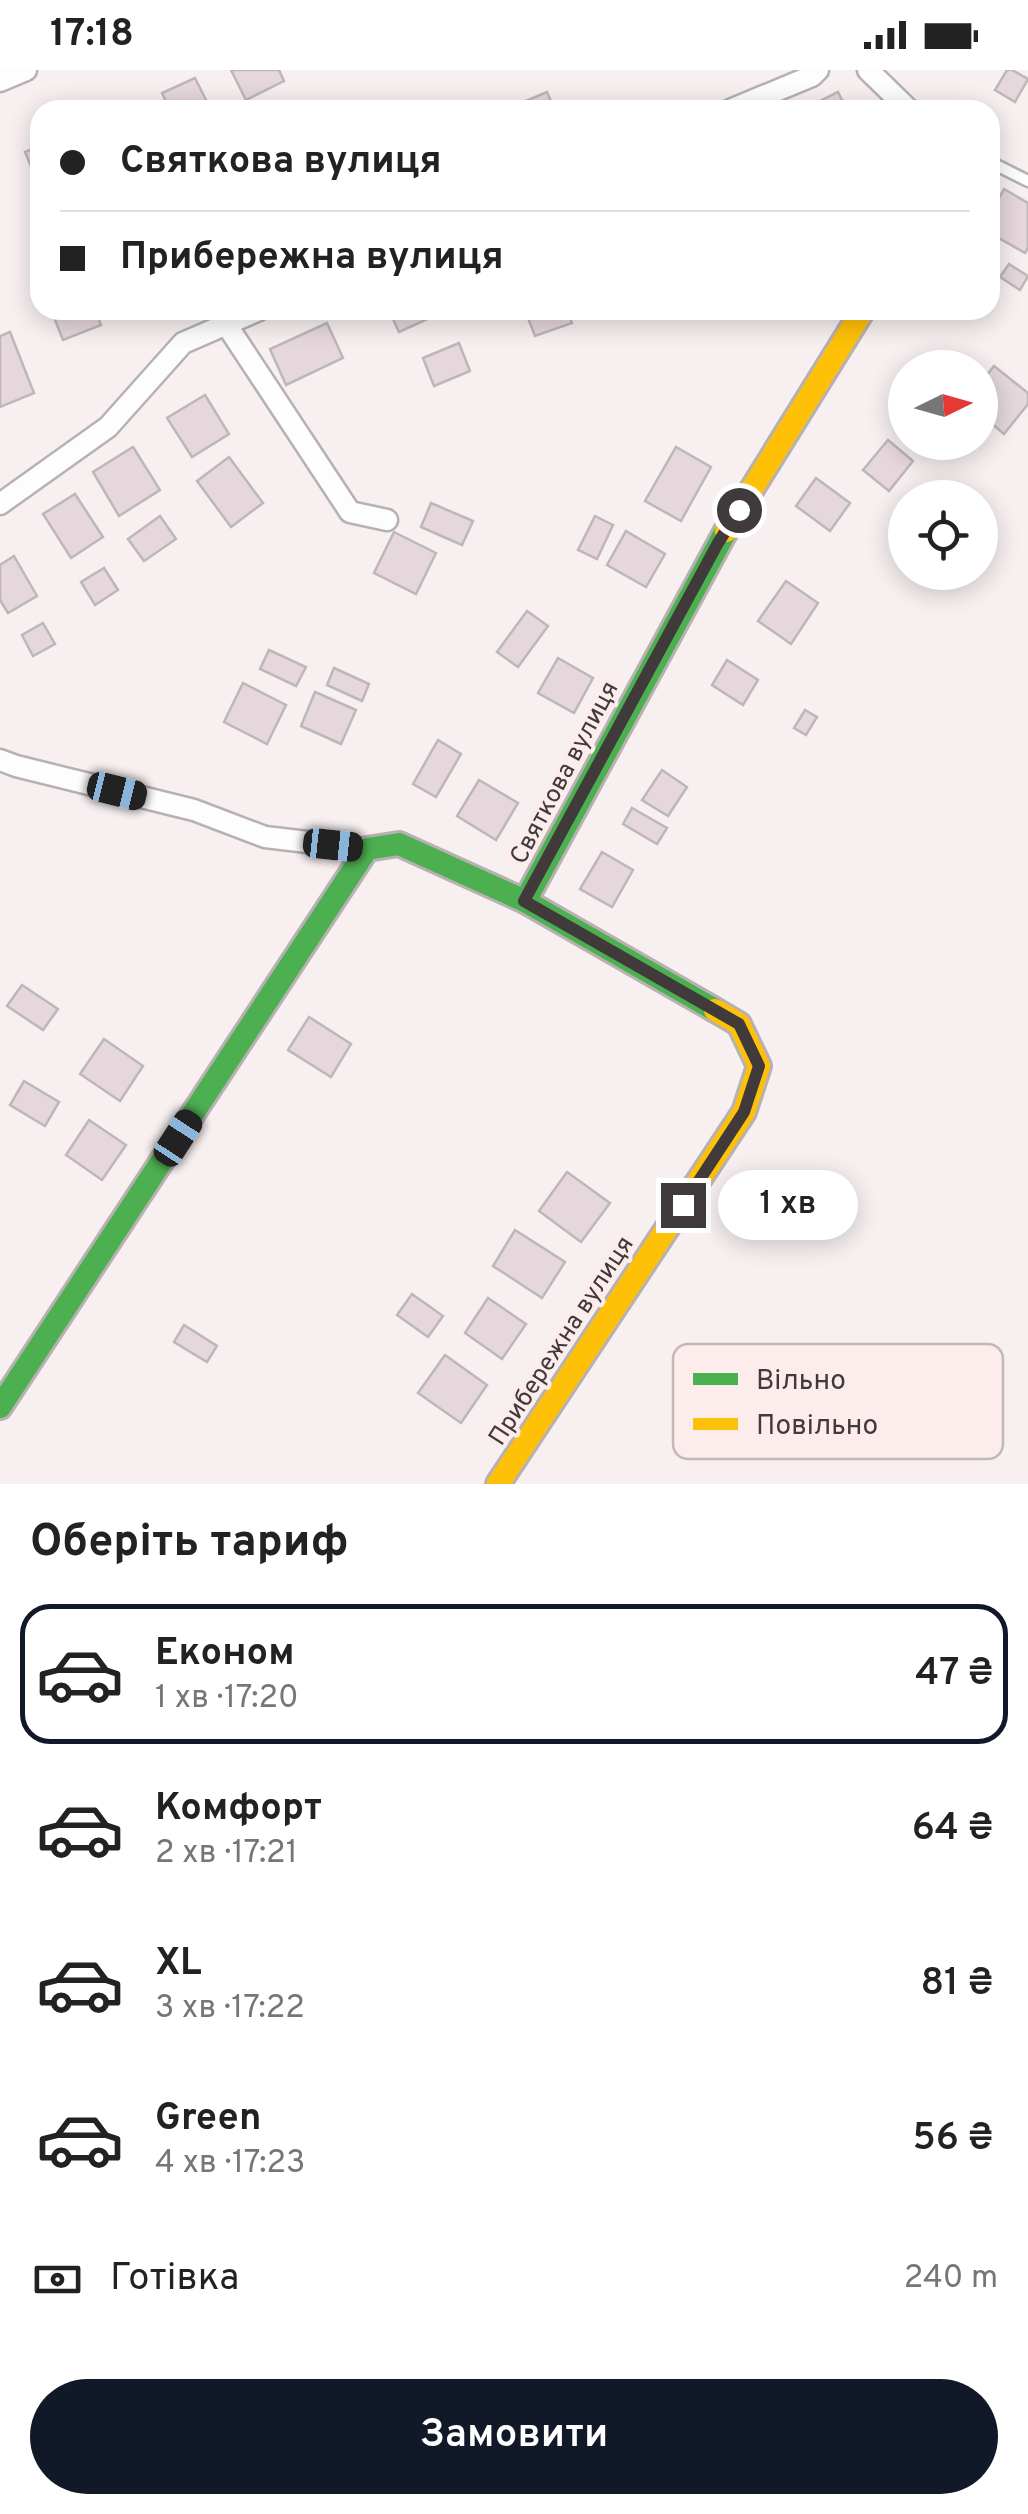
<!DOCTYPE html>
<html lang="uk">
<head>
<meta charset="utf-8">
<style>
	:root { --surface:#fff; --page:#f6f6f6; --text:#222; --muted:#767676; --line:#e0e0e0; --accent:#111827 }
	body { margin:0; font-family:Overpass,sans-serif; background:var(--page); color:var(--text); height:100vh; display:flex; flex-direction:column; font-size:38px; white-space:nowrap }
	* { box-sizing:border-box; margin:0 }
	p { font-size:32px; color:var(--muted) }
	.icon { flex:none; width:55px; height:55px; fill:none; stroke:currentColor; stroke-width:2; stroke-linecap:round; stroke-linejoin:round }
	.map { position:relative; height:1414px; overflow:hidden }
	.sheet { display:flex; flex-direction:column; background:var(--surface); flex:1 }
	.sheet>* { flex:none }
	.top-card { position:absolute; left:30px; top:30px; width:970px; height:220px; border-radius:30px; box-shadow:0 5px 25px #0003; display:grid; align-content:center; height:220px; padding:0 30px; background:var(--surface) }
	.needle { width:65px; rotate:85deg }
	.tools { position:absolute; left:888px; top:280px; display:grid; gap:20px }
	.tools a { display:grid; place-items:center; width:110px; height:110px; border-radius:50%; background:var(--surface); box-shadow:0 5px 25px #0003; font-size:50px }
	.end { position:absolute; width:45px; height:45px; margin:-22px; border:12px solid #403a3a; background:#fff; box-shadow:0 0 0 5px #fff }
	.from { border-radius:50% }
	.bubble { position:absolute; height:70px; border-radius:35px; background:var(--surface); box-shadow:0 5px 25px #0003; font-size:32px; font-weight:600; line-height:70px; text-align:center }
	.car { position:absolute; width:30px; height:60px; margin:-30px -15px; border-radius:12px; box-shadow:0 0 8px 2px #0007; background:linear-gradient(#222 24%,#8ab4d8 0 40%,#222 0 76%,#8ab4d8 0 86%,#222 0) }
	.top-card b { display:flex; align-items:center; gap:35px; height:95px; font-size:38px }
	.top-card b+b { border-top:2px solid var(--line) }
	.top-card i { width:25px; height:25px; background:var(--text) }
	ul { padding:0; list-style:none }
	li { display:flex; align-items:center; gap:30px; height:140px; margin:0 20px 15px; padding:0 10px; border:5px solid transparent; border-radius:30px }
	li div { flex:1 }
	li b { display:block; font-size:38px }
	li em { font-style:normal; font-weight:600 }
	li.on { border-color:var(--accent) }
	li>.icon { width:90px; height:90px; stroke-width:1.5 }
	h2 { padding:0 30px; font-size:45px; line-height:120px }
	.pay { display:flex; align-items:center; gap:25px; height:110px; padding:0 30px; font-size:38px }
	.pay p { margin-inline-start:auto }
	.action { display:flex; gap:20px; margin-top:auto; padding:20px 30px }
	.action a { flex:1; height:115px; border-radius:60px; background:var(--accent); color:#fff; font-size:40px; font-weight:600; line-height:115px; text-align:center }
	.status { display:flex; justify-content:space-between; align-items:center; height:70px; padding:0 50px; background:var(--surface); direction:ltr }
	.status svg { height:28px; fill:currentColor }
	.map>svg:first-child { display:block }
</style>
</head>
<body>
<div class="status"><b>17:18</b><svg viewBox="0 0 49 12"><path d="M0 12V9h3v3zM5 12V6h3v6zM10 12V3h3v9zM15 12V0h3v12zM26 1h20v11H26zM47 4h2v5h-2z"/></svg></div>
<div class="map">
<svg width="1028" height="1414" viewBox="0 0 1028 1414">
	<rect width="100%" height="100%" fill="#f8f0f0"/>
	<!-- building -->
	<g fill="#e5d7dc" stroke="#beb7b8" stroke-width="2.5">
		<polygon points="231,0 279,0 284,11 246,30"/>
		<polygon points="1007,0 1012,0 1028,9 1015,32 995,20"/>
		<polygon points="195,8 211,40 170,40 162,23"/>
		<polygon points="547,22 555,40 522,40 519,34"/>
		<polygon points="838,22 847,40 807,40 806,38"/>
		<polygon points="40,76 40,115 39,115 25,82"/>
		<polygon points="1004,119 1028,133 1028,178 1025,183 990,163 990,145"/>
		<polygon points="1009,194 1028,206 1020,220 1000,207"/>
		<polygon points="51,240 95,240 101,255 63,270"/>
		<polygon points="389,240 447,240 399,262"/>
		<polygon points="535,240 567,240 572,253 535,266 526,243"/>
		<polygon points="327,253 343,288 286,315 270,279"/>
		<polygon points="10,262 34,323 0,337 0,266"/>
		<polygon points="459,273 470,301 434,316 423,288"/>
		<polygon points="994,296 1028,323 1028,334 1004,364 980,344 980,314"/>
		<polygon points="205,325 229,364 192,387 167,348"/>
		<polygon points="888,370 913,391 889,421 863,400"/>
		<polygon points="133,377 160,420 119,446 93,402"/>
		<polygon points="676,377 711,397 681,451 645,431"/>
		<polygon points="229,387 263,433 231,457 197,411"/>
		<polygon points="816,408 850,433 830,461 796,436"/>
		<polygon points="75,424 103,467 71,488 43,444"/>
		<polygon points="431,433 473,451 462,475 421,457"/>
		<polygon points="160,446 176,469 144,491 128,469"/>
		<polygon points="595,446 613,455 597,489 578,480"/>
		<polygon points="626,461 665,484 646,517 607,495"/>
		<polygon points="394,462 436,483 416,524 374,503"/>
		<polygon points="14,486 37,526 8,543 0,530 0,495"/>
		<polygon points="104,498 118,520 95,535 81,512"/>
		<polygon points="786,511 818,533 791,574 758,551"/>
		<polygon points="527,541 548,556 518,597 497,582"/>
		<polygon points="43,553 55,574 33,586 22,565"/>
		<polygon points="269,580 306,597 296,616 260,599"/>
		<polygon points="558,588 593,608 574,643 538,623"/>
		<polygon points="727,590 758,610 743,635 712,615"/>
		<polygon points="334,598 369,614 362,631 327,615"/>
		<polygon points="243,613 286,635 267,674 224,652"/>
		<polygon points="315,622 356,640 341,674 301,656"/>
		<polygon points="805,640 817,647 806,665 794,658"/>
		<polygon points="438,670 461,684 436,727 413,714"/>
		<polygon points="662,700 687,717 668,746 642,730"/>
		<polygon points="479,710 518,733 496,770 457,746"/>
		<polygon points="632,738 667,758 657,774 623,754"/>
		<polygon points="602,782 633,800 612,837 580,819"/>
		<polygon points="22,915 58,939 43,960 7,936"/>
		<polygon points="309,947 351,974 331,1007 288,980"/>
		<polygon points="104,969 143,996 120,1031 80,1004"/>
		<polygon points="24,1011 59,1032 45,1056 10,1035"/>
		<polygon points="89,1050 126,1075 102,1110 66,1085"/>
		<polygon points="567,1102 610,1133 581,1172 539,1141"/>
		<polygon points="515,1160 565,1192 542,1228 493,1196"/>
		<polygon points="412,1224 443,1246 428,1267 397,1245"/>
		<polygon points="488,1228 526,1254 502,1289 465,1263"/>
		<polygon points="184,1255 217,1276 207,1292 174,1272"/>
		<polygon points="445,1285 487,1315 461,1353 418,1323"/>
	</g>
	<g fill="none" stroke-linecap="round" stroke-linejoin="round">
		<defs>
			<polyline id="lane" points="990,92 1028,111"/>
			<g id="street">
				<polyline points="868,0 909,40"/>
				<polyline points="0,11 26,0"/>
				<polyline points="730,40 812,6 818,0"/>
				<polyline points="226,254 350,442 387,450"/>
				<polyline points="0,434 108,357 183,273 259,240"/>
				<polyline points="0,690 16,696 194,740 265,767 367,779"/>
			</g>
			<g id="fast">
				<polyline points="525,831 715,940"/>
				<polyline points="0,1337 367,779 399,774 525,831 726,461"/>
			</g>
			<g id="slow">
				<polyline points="726,461 863,240"/>
				<polyline points="498,1414 744,1042 759,996 739,954 715,940"/>
			</g>
		</defs>
		<!-- lane casing -->
		<use href="#lane" stroke="#b7b1b1" stroke-width="15"/>
		<!-- street casing -->
		<use href="#street" stroke="#b7b1b1" stroke-width="25"/>
		<!-- fast casing -->
		<use href="#fast" stroke="#b7b1b1" stroke-width="28"/>
		<!-- slow casing -->
		<use href="#slow" stroke="#b7b1b1" stroke-width="28"/>
		<!-- lane -->
		<use href="#lane" stroke="#fefdfd" stroke-width="10"/>
		<!-- street -->
		<use href="#street" stroke="#fefdfd" stroke-width="20"/>
		<!-- fast -->
		<use href="#fast" stroke="#4caf50" stroke-width="22"/>
		<!-- slow -->
		<use href="#slow" stroke="#ffc107" stroke-width="22"/>
	</g>
	<g fill="none" stroke-linecap="round" stroke-linejoin="round">
		<!-- route -->
		<polyline stroke="#403a3a" stroke-width="12" points="683,1135 744,1042 759,996 739,954 524,831 718,473 739,440"/>
	</g>
	<g text-anchor="middle" stroke-width="8" stroke-linejoin="round" paint-order="stroke">
		<!-- street labels -->
		<g font-size="25" fill="#403a3a" stroke="#fcedec">
			<text transform="translate(563 702) rotate(-62)" y="9">Святкова вулиця</text>
			<text transform="translate(560 1270) rotate(-57)" y="9">Прибережна вулиця</text>
		</g>
	</g>
	<!-- legend -->
	<rect x="673" y="1274" width="330" height="115" rx="15" fill="#fcedec" stroke="#c4b7b7" stroke-width="2.5"/>
	<rect x="693" y="1303" width="45" height="12" fill="#4caf50"/>
	<rect x="693" y="1348" width="45" height="12" fill="#ffc107"/>
	<g font-size="28" fill="#403a3a">
		<text x="756" y="1319">Вільно</text>
		<text x="756" y="1364">Повільно</text>
	</g>
</svg>
<div class="tools">
<a><svg class="needle" viewBox="-14 -14 28 28"><path d="M0-13l5 13h-10z" fill="#e53935"/><path d="M0 13l5-13h-10z" fill="#767676"/></svg></a>
<a><svg class="icon" aria-label="locate" viewBox="0 0 24 24"><circle cx="12" cy="12" r="6"/><path d="M12 2v4M12 18v4M2 12h4M18 12h4"/></svg></a>
</div>
<i class="end from" style="left:739px;top:440px"></i>
<i class="end" style="left:683px;top:1135px"></i>
<div class="bubble" style="left:718px;top:1100px;width:140px">1 хв</div>
<i class="car" style="left:117px;top:721px;rotate:104deg"></i>
<i class="car" style="left:333px;top:775px;rotate:96deg"></i>
<i class="car" style="left:178px;top:1068px;rotate:33deg"></i>
<div class="top-card">
<b><i class="from"></i>Святкова вулиця</b>
<b><i></i>Прибережна вулиця</b>
</div>
</div>
<section class="sheet">
<h2>Оберіть тариф</h2>
<ul>
<li class="on"><svg class="icon" aria-label="car" viewBox="0 0 24 24"><path d="M5 17H2v-5l4-1 3-4h7l3 4 3 1v5h-3M9 17h6M6 11h13"/><circle cx="7" cy="17" r="2"/><circle cx="17" cy="17" r="2"/></svg><div><b>Економ</b><p>1 хв · 17:20</p></div><em>47 ₴</em></li>
<li><svg class="icon" aria-label="car" viewBox="0 0 24 24"><path d="M5 17H2v-5l4-1 3-4h7l3 4 3 1v5h-3M9 17h6M6 11h13"/><circle cx="7" cy="17" r="2"/><circle cx="17" cy="17" r="2"/></svg><div><b>Комфорт</b><p>2 хв · 17:21</p></div><em>64 ₴</em></li>
<li><svg class="icon" aria-label="car" viewBox="0 0 24 24"><path d="M5 17H2v-5l4-1 3-4h7l3 4 3 1v5h-3M9 17h6M6 11h13"/><circle cx="7" cy="17" r="2"/><circle cx="17" cy="17" r="2"/></svg><div><b>XL</b><p>3 хв · 17:22</p></div><em>81 ₴</em></li>
<li><svg class="icon" aria-label="car" viewBox="0 0 24 24"><path d="M5 17H2v-5l4-1 3-4h7l3 4 3 1v5h-3M9 17h6M6 11h13"/><circle cx="7" cy="17" r="2"/><circle cx="17" cy="17" r="2"/></svg><div><b>Green</b><p>4 хв · 17:23</p></div><em>56 ₴</em></li>
</ul>
<div class="pay"><svg class="icon" aria-label="cash" viewBox="0 0 24 24"><path d="M3 7h18v10H3z"/><circle cx="12" cy="12" r="2"/></svg>Готівка<p>240 m</p></div>
<div class="action"><a>Замовити</a></div>
</section>
</body>
</html>
